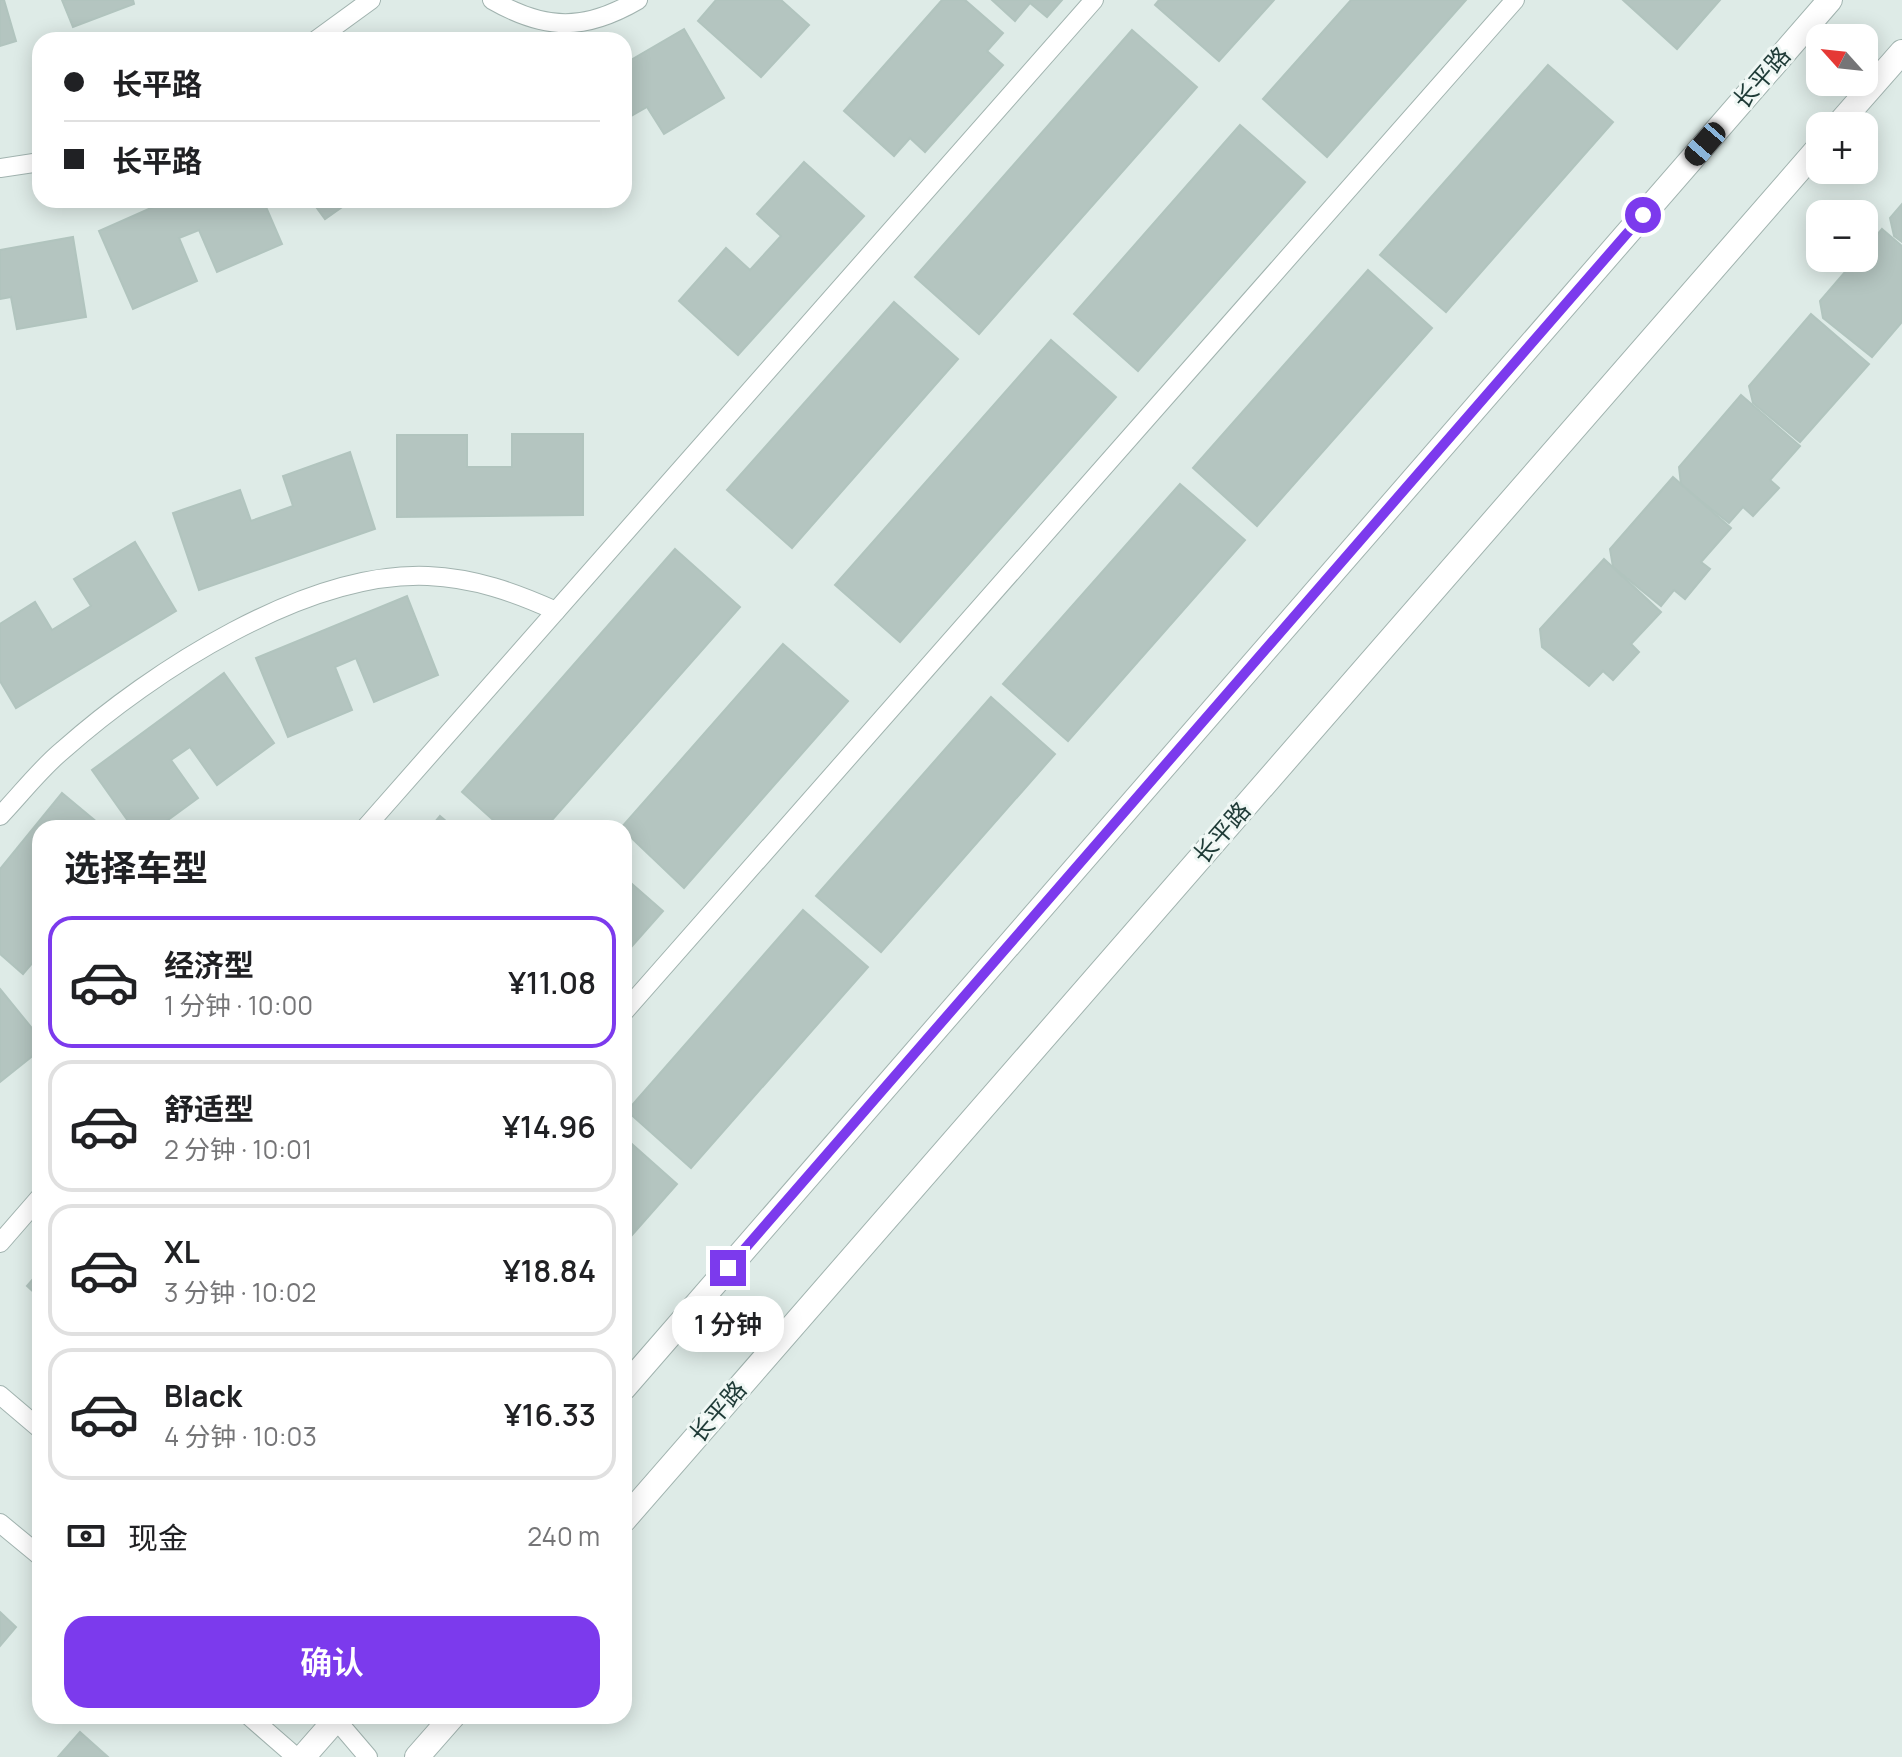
<!DOCTYPE html>
<html lang="zh">
<head>
<meta charset="utf-8">
<style>
	:root { --surface:#fff; --page:#f6f6f6; --text:#202124; --muted:#757577; --line:#e0e0e0; --accent:#7c3aed }
	body { margin:0; font-family:Manrope,"Noto Sans SC",sans-serif; background:var(--page); color:var(--text); height:100vh; display:flex; flex-direction:column; font-size:30px; white-space:nowrap }
	* { box-sizing:border-box; margin:0 }
	p { font-size:26px; color:var(--muted) }
	.icon { flex:none; width:44px; height:44px; fill:none; stroke:currentColor; stroke-width:2; stroke-linecap:round; stroke-linejoin:round }
	.map { position:relative; flex:1; overflow:hidden }
	.details { position:absolute; left:32px; top:820px; width:600px; height:904px; display:flex; flex-direction:column; background:var(--surface); border-radius:24px; box-shadow:0 4px 20px #0003 }
	.details>* { flex:none }
	.banner { position:absolute; left:32px; top:32px; width:600px; height:176px; border-radius:24px; box-shadow:0 4px 20px #0003; display:grid; align-content:center; height:176px; padding:0 32px; background:var(--surface) }
	.needle { width:52px; rotate:297deg }
	.tools { position:absolute; left:1806px; top:24px; display:grid; gap:16px }
	.tools a { display:grid; place-items:center; width:72px; height:72px; border-radius:16px; background:var(--surface); box-shadow:0 4px 20px #0003; font-size:40px }
	.end { position:absolute; width:36px; height:36px; margin:-18px; border:10px solid #7c3aed; background:#fff; box-shadow:0 0 0 4px #fff }
	.from { border-radius:50% }
	.bubble { position:absolute; height:56px; border-radius:24px; background:var(--surface); box-shadow:0 4px 20px #0003; font-size:26px; font-weight:600; line-height:56px; text-align:center }
	.car { position:absolute; width:24px; height:48px; margin:-24px -12px; border-radius:10px; box-shadow:0 0 6px 2px #0007; background:linear-gradient(#222 24%,#8ab4d8 0 40%,#222 0 76%,#8ab4d8 0 86%,#222 0) }
	.banner b { display:flex; align-items:center; gap:28px; height:76px; font-size:30px }
	.banner b+b { border-top:2px solid var(--line) }
	.banner i { width:20px; height:20px; background:var(--text) }
	ul { padding:0; list-style:none }
	li { display:flex; align-items:center; gap:24px; height:132px; margin:0 16px 12px; padding:0 16px; border:4px solid var(--line); border-radius:24px }
	li div { flex:1 }
	li b { display:block; font-size:30px }
	li em { font-style:normal; font-weight:600 }
	li.active { border-color:var(--accent) }
	li>.icon { width:72px; height:72px; stroke-width:1.5 }
	h2 { padding:0 32px; font-size:36px; line-height:96px }
	.pay { display:flex; align-items:center; gap:20px; height:88px; padding:0 32px; font-size:30px }
	.pay p { margin-inline-start:auto }
	.primary-button { display:flex; gap:16px; margin-top:auto; padding:16px 32px }
	.primary-button a { flex:1; height:92px; border-radius:24px; background:var(--accent); color:#fff; font-size:32px; font-weight:600; line-height:92px; text-align:center }
	.map>svg:first-child { display:block }
</style>
</head>
<body>
<div class="map">
<svg width="1902" height="1757" viewBox="0 0 1902 1757">
	<rect width="100%" height="100%" fill="#deebe7"/>
	<!-- building -->
	<g fill="#b4c5c0" stroke="#b1c4be" stroke-width="2">
		<polygon points="0,0 4,0 16,41 0,46"/>
		<polygon points="62,0 133,0 134,4 73,27"/>
		<polygon points="716,0 781,0 809,25 761,77 698,21"/>
		<polygon points="942,0 965,0 1003,33 987,51 1003,65 925,152 910,138 894,156 844,111"/>
		<polygon points="992,0 1062,0 1047,17 1030,3 1015,21"/>
		<polygon points="1159,0 1274,0 1219,61 1155,5"/>
		<polygon points="1351,0 1466,0 1327,157 1263,99"/>
		<polygon points="1623,0 1720,0 1677,49"/>
		<polygon points="684,29 724,98 664,134 647,107 624,120 624,64"/>
		<polygon points="1132,30 1197,87 979,334 915,277"/>
		<polygon points="1548,65 1613,122 1446,312 1380,255"/>
		<polygon points="1240,125 1305,182 1138,371 1074,314"/>
		<polygon points="804,162 864,216 738,355 679,301 726,248 750,270 781,236 757,214"/>
		<polygon points="169,200 263,200 282,244 217,272 199,230 179,238 197,281 133,309 99,231"/>
		<polygon points="311,200 352,200 325,219"/>
		<polygon points="1902,204 1902,242 1894,236 1890,218"/>
		<polygon points="1882,229 1902,246 1902,322 1872,357 1823,318 1820,301 1857,258 1864,258 1864,250"/>
		<polygon points="73,237 86,317 17,329 11,297 0,299 0,250"/>
		<polygon points="1368,270 1432,328 1257,526 1193,468"/>
		<polygon points="894,302 958,359 792,548 727,490"/>
		<polygon points="1811,314 1869,364 1800,442 1753,403 1749,386"/>
		<polygon points="1051,340 1116,397 900,642 835,585"/>
		<polygon points="1741,395 1800,446 1770,480 1779,488 1753,516 1743,507 1729,523 1681,485 1679,467"/>
		<polygon points="512,434 583,434 583,515 397,517 397,435 467,435 467,467 512,467"/>
		<polygon points="350,452 375,529 199,590 173,513 240,490 251,521 293,506 283,476"/>
		<polygon points="1673,477 1731,528 1701,562 1710,569 1685,599 1674,590 1661,606 1613,567 1610,549"/>
		<polygon points="1180,484 1245,540 1068,741 1003,684"/>
		<polygon points="135,542 176,611 16,708 0,681 0,624 35,602 52,630 91,606 74,579"/>
		<polygon points="675,549 740,607 545,828 502,828 462,792"/>
		<polygon points="1604,559 1661,612 1631,644 1639,652 1613,680 1603,671 1589,686 1542,647 1540,629"/>
		<polygon points="407,596 438,675 374,702 356,658 335,667 352,710 288,737 256,658"/>
		<polygon points="783,644 848,701 684,888 621,828"/>
		<polygon points="224,673 274,743 217,785 190,747 171,760 198,798 157,828 133,828 92,770"/>
		<polygon points="991,697 1055,754 881,952 816,896"/>
		<polygon points="62,793 104,828 40,828 40,882 33,890 40,895 40,954 23,974 0,954 0,869"/>
		<polygon points="440,816 454,828 430,828"/>
		<polygon points="624,877 663,911 624,955"/>
		<polygon points="803,910 868,967 691,1168 627,1111"/>
		<polygon points="0,989 40,1038 40,1050 0,1082"/>
		<polygon points="624,1137 677,1184 624,1244"/>
		<polygon points="40,1271 40,1298 27,1286"/>
		<polygon points="0,1612 16,1627 0,1646"/>
		<polygon points="80,1732 108,1757 58,1757"/>
	</g>
	<g fill="none" stroke-linecap="round" stroke-linejoin="round">
		<defs>
			<g id="service">
				<path d="M492 0C546 31 585 31 638 0"/>
				<polyline points="316,40 371,0"/>
				<polyline points="0,168 40,162"/>
				<path d="M0 816C21 794 40 769 63 750 152 671 306 571 428 576 474 578 514 592 556 611"/>
				<polyline points="365,828 1094,0"/>
				<polyline points="624,1012 1515,0"/>
				<polyline points="0,1243 40,1197"/>
				<polyline points="0,1395 40,1429"/>
				<polyline points="0,1523 40,1556"/>
				<polyline points="249,1716 296,1757"/>
				<polyline points="333,1716 368,1757"/>
			</g>
			<g id="tertiary">
				<polyline points="1837,126 1902,52"/>
				<polyline points="624,1388 1830,0"/>
				<polyline points="624,1520 1820,146"/>
				<polyline points="303,1757 339,1716"/>
				<polyline points="417,1757 453,1716"/>
			</g>
		</defs>
		<!-- service casing -->
		<use href="#service" stroke="#a1b3af" stroke-width="20"/>
		<!-- tertiary casing -->
		<use href="#tertiary" stroke="#a1b3af" stroke-width="26"/>
		<!-- service -->
		<use href="#service" stroke="#fff" stroke-width="18"/>
		<!-- tertiary -->
		<use href="#tertiary" stroke="#fff" stroke-width="24"/>
	</g>
	<g fill="none" stroke-linecap="round" stroke-linejoin="round">
		<!-- route -->
		<polyline stroke="#7c3aed" stroke-width="10" points="728,1268 1643,215"/>
	</g>
	<g text-anchor="middle" stroke-width="6" stroke-linejoin="round" paint-order="stroke">
		<!-- street labels -->
		<g font-size="24" fill="#1f3b37" stroke="#eff7f4">
			<text transform="translate(1762 78) rotate(-49)" y="8">长平路</text>
			<text transform="translate(1222 833) rotate(-49)" y="8">长平路</text>
			<text transform="translate(718 1412) rotate(-49)" y="8">长平路</text>
		</g>
	</g>
</svg>
<div class="tools">
<a><svg class="needle" viewBox="-14 -14 28 28"><path d="M0-13l5 13h-10z" fill="#e53935"/><path d="M0 13l5-13h-10z" fill="#757577"/></svg></a>
<a>+</a>
<a>−</a>
</div>
<i class="end from" style="left:1643px;top:215px"></i>
<i class="end" style="left:728px;top:1268px"></i>
<div class="bubble" style="left:672px;top:1296px;width:112px">1 分钟</div>
<i class="car" style="left:1705px;top:144px;rotate:221deg"></i>
<div class="banner">
<b><i class="from"></i>长平路</b>
<b><i></i>长平路</b>
</div>
<section class="details">
<h2>选择车型</h2>
<ul>
<li class="active"><svg class="icon" aria-label="car" viewBox="0 0 24 24"><path d="M5 17H2v-5l4-1 3-4h7l3 4 3 1v5h-3M9 17h6M6 11h13"/><circle cx="7" cy="17" r="2"/><circle cx="17" cy="17" r="2"/></svg><div><b>经济型</b><p>1 分钟 · 10:00</p></div><em>¥11.08</em></li>
<li><svg class="icon" aria-label="car" viewBox="0 0 24 24"><path d="M5 17H2v-5l4-1 3-4h7l3 4 3 1v5h-3M9 17h6M6 11h13"/><circle cx="7" cy="17" r="2"/><circle cx="17" cy="17" r="2"/></svg><div><b>舒适型</b><p>2 分钟 · 10:01</p></div><em>¥14.96</em></li>
<li><svg class="icon" aria-label="car" viewBox="0 0 24 24"><path d="M5 17H2v-5l4-1 3-4h7l3 4 3 1v5h-3M9 17h6M6 11h13"/><circle cx="7" cy="17" r="2"/><circle cx="17" cy="17" r="2"/></svg><div><b>XL</b><p>3 分钟 · 10:02</p></div><em>¥18.84</em></li>
<li><svg class="icon" aria-label="car" viewBox="0 0 24 24"><path d="M5 17H2v-5l4-1 3-4h7l3 4 3 1v5h-3M9 17h6M6 11h13"/><circle cx="7" cy="17" r="2"/><circle cx="17" cy="17" r="2"/></svg><div><b>Black</b><p>4 分钟 · 10:03</p></div><em>¥16.33</em></li>
</ul>
<div class="pay"><svg class="icon" aria-label="cash" viewBox="0 0 24 24"><path d="M3 7h18v10H3z"/><circle cx="12" cy="12" r="2"/></svg>现金<p>240 m</p></div>
<div class="primary-button"><a>确认</a></div>
</section>
</div>
</body>
</html>
